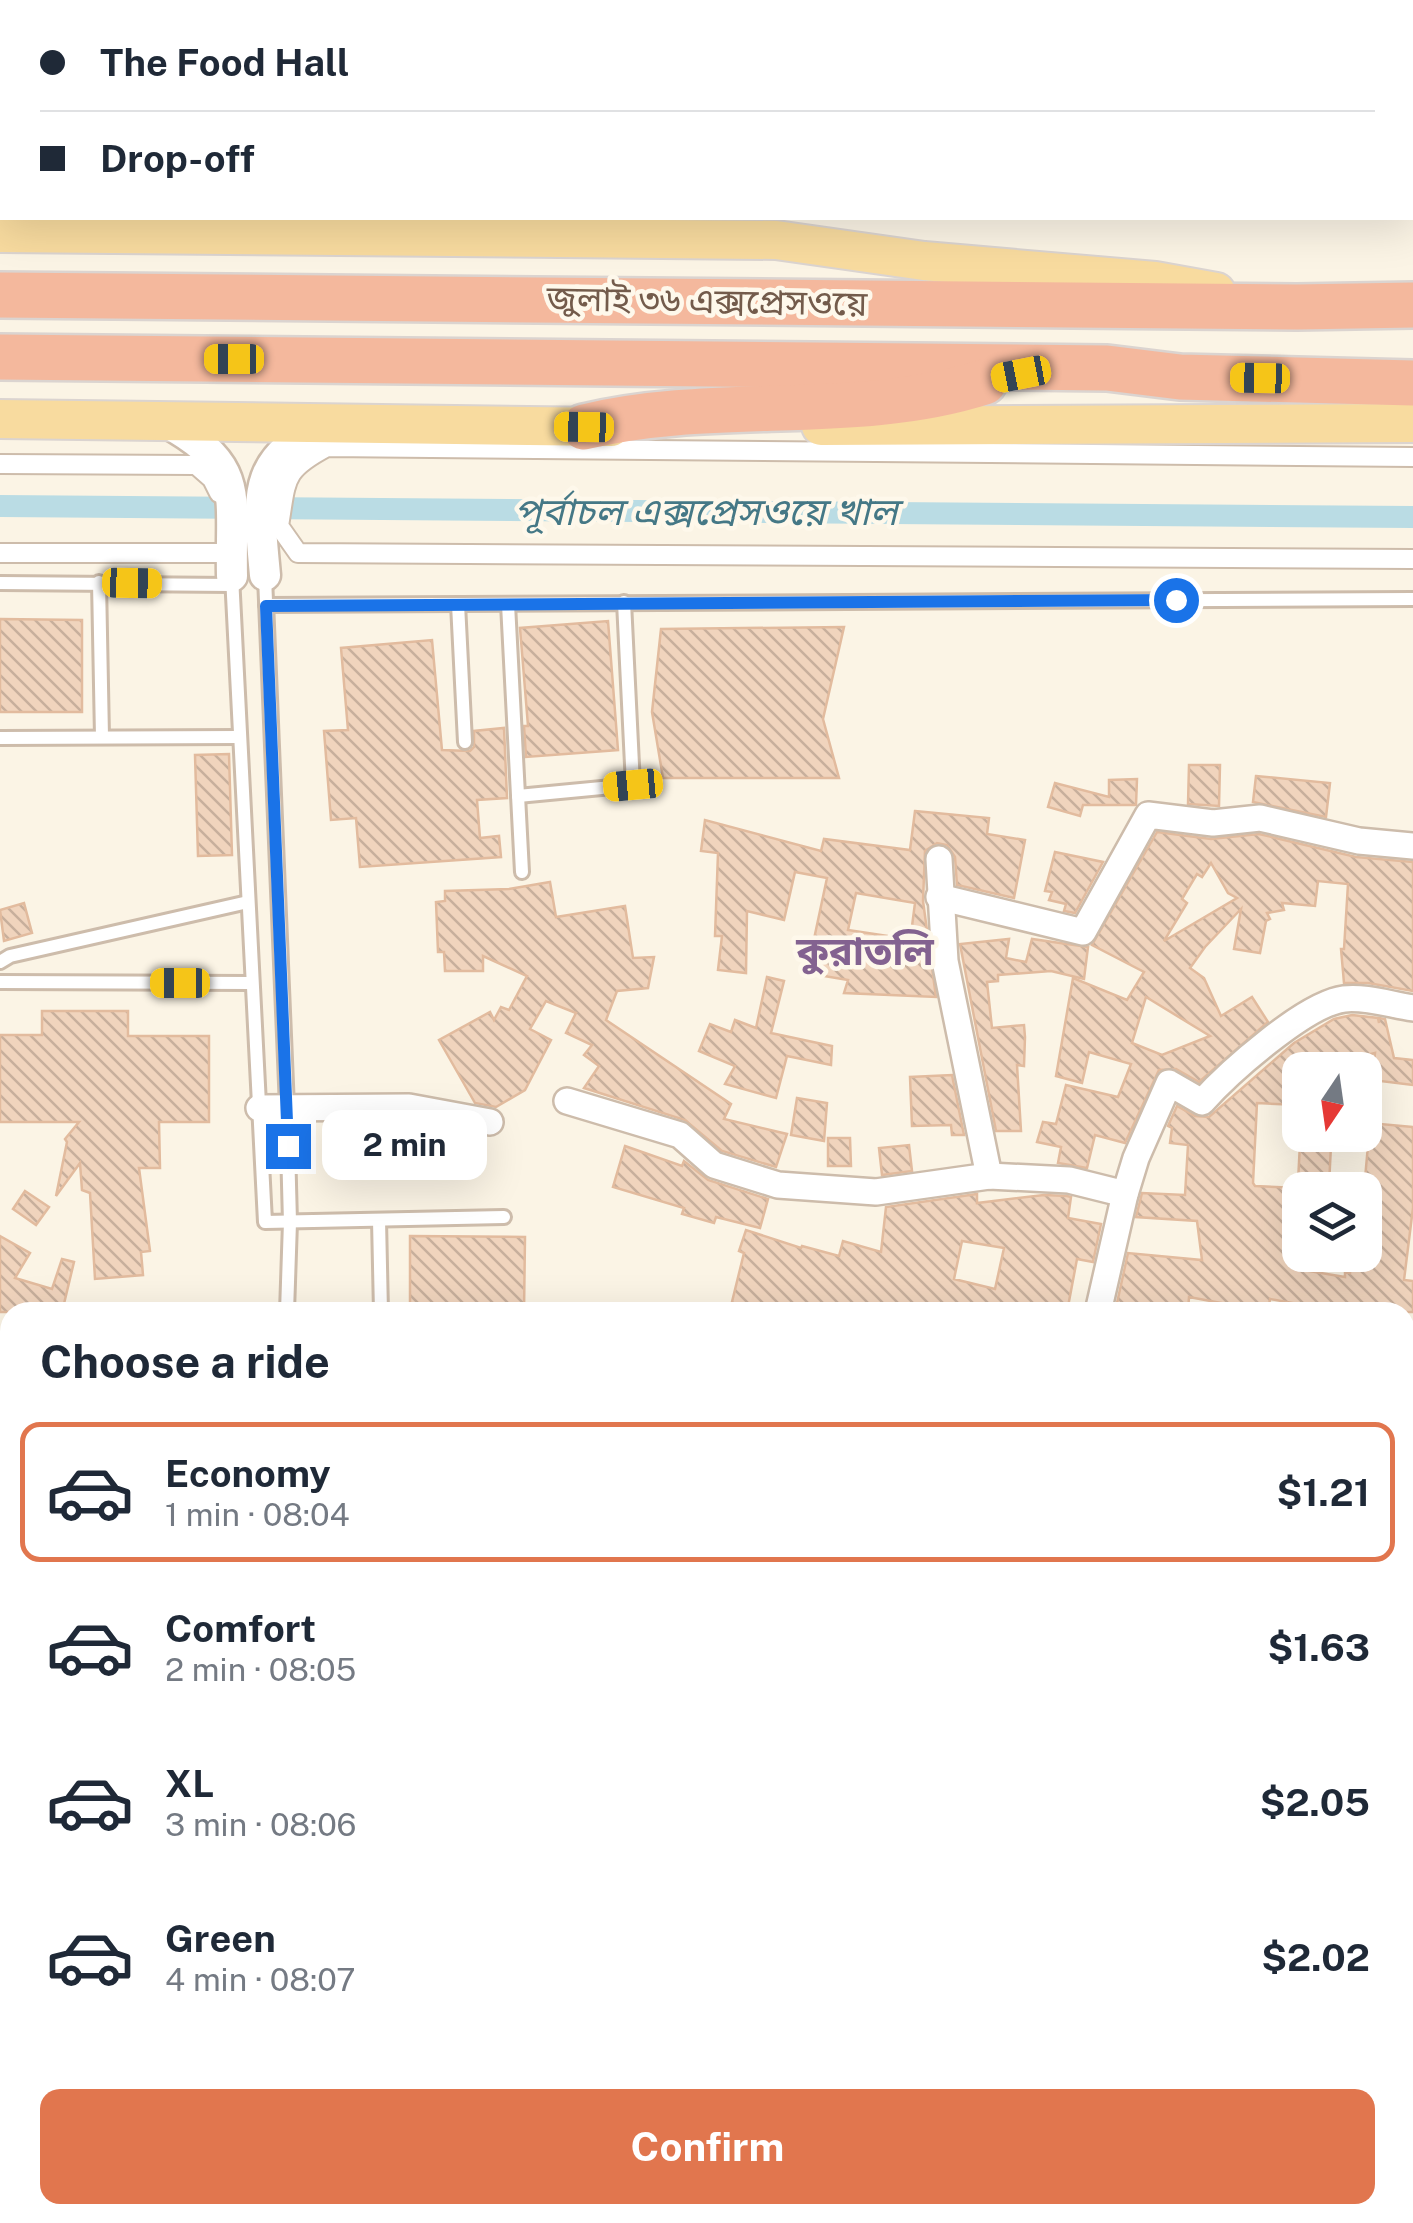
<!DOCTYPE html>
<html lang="en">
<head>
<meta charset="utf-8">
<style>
	:root { --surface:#fff; --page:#f6f6f7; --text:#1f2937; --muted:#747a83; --line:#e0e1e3; --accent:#e1764e }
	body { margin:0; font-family:"Public Sans","Noto Sans Bengali",sans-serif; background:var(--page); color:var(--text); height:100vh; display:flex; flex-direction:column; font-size:38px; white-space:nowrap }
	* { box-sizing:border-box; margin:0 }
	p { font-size:32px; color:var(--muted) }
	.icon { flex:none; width:55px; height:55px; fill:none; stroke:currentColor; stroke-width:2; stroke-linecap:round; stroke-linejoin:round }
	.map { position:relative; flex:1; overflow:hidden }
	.details { position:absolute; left:0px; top:1302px; width:1415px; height:922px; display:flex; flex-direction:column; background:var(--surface); border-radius:30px 30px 0 0; box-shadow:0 10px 40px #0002 }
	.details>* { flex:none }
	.top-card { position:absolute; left:0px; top:0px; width:1415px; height:220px; box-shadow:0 10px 40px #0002; display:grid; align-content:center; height:220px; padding:0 40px; background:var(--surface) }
	.needle { width:65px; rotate:193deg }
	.fabs { position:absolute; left:1282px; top:1052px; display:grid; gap:20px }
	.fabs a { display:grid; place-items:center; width:100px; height:100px; border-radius:20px; background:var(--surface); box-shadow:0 10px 40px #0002; font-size:50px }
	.end { position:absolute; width:45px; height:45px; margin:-22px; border:12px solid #1a73e8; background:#fff; box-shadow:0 0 0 5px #fff }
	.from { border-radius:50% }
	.bubble { position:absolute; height:70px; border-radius:20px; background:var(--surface); box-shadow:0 10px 40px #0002; font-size:32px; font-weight:700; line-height:70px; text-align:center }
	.car { position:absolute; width:30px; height:60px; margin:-30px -15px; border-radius:12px; box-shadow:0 0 8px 2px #0007; background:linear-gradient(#f5c518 24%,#345 0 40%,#f5c518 0 76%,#345 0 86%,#f5c518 0) }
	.top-card b { display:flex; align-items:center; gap:35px; height:95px; font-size:38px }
	.top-card b+b { border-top:2px solid var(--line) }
	.top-card i { width:25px; height:25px; background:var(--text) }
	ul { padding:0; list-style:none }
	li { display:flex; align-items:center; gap:30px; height:140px; margin:0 20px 15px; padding:0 20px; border:5px solid transparent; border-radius:20px }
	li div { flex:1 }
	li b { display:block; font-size:38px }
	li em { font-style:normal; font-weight:700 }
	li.current { border-color:var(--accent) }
	li>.icon { width:90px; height:90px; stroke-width:1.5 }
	h2 { padding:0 40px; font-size:45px; line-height:120px }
	.button { display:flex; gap:20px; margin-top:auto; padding:20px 40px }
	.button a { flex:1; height:115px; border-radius:20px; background:var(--accent); color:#fff; font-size:40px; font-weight:700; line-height:115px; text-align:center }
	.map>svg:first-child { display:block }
</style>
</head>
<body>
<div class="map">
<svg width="1413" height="2223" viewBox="0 0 1413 2223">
	<defs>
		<pattern id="building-back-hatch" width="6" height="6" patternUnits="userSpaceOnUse" patternTransform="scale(2.5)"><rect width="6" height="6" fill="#f0d4bd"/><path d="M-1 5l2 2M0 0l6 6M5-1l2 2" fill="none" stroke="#c7af9c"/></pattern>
	</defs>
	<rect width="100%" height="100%" fill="#fbf4e5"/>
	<!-- education -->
	<polygon fill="#f1e1f8" points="0,0 624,0 2,2 2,92"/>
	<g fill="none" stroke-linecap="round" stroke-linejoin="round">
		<!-- canal -->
		<g stroke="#badce4" stroke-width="22">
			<polyline points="0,165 2,165"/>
			<polyline points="1412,168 1413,168"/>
			<polyline points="0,506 1413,517"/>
		</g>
	</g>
	<!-- building -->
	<g fill="url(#building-back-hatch)" stroke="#e2bb9e" stroke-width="2.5" fill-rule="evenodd">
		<polygon points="0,619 82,620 82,712 0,712"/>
		<polygon points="608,621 618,750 526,757 524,726 528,726 520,628"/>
		<polygon points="844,627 823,719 839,778 663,778 652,712 661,629"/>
		<polygon points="432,640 442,750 470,751 474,747 474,731 504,728 507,798 477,800 480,838 499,836 501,857 360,867 356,818 331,820 324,731 348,730 341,648"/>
		<polygon points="229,754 232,855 198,856 195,755"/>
		<polygon points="1189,765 1220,765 1219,806 1188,804"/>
		<polygon points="1256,776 1330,783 1326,817 1253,802"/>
		<polygon points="1137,779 1136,805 1083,805 1080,816 1048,807 1055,783 1109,797 1109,780"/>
		<path d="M915 811 989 818 987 834 1025 840 1014 898 957 885 955 857 947 845 937 843 925 851 923 901 936 997 844 993 848 980 818 975 823 941 814 939 827 878 795 872 784 920 747 911 746 973 718 970 722 936H715L718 853 701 851 705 820 821 851 824 839 910 850ZM856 893 915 903 911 934 901 933V938L848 930Z"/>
		<path d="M1157 832 1211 839 1259 834 1356 857 1413 862V991L1368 983H1344L1341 949H1344L1348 884 1318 881 1315 906 1282 903 1284 910 1267 913 1270 919 1266 921 1260 953 1234 949 1241 909 1205 947 1190 968 1204 978 1221 1016 1252 997 1268 1022 1199 1082 1176 1069 1159 1070 1125 1143 1095 1135 1087 1168 1058 1163 1061 1147 1037 1142 1043 1122 1056 1124 1066 1085 1118 1097 1131 1064 1089 1052 1082 1083 1056 1076 1073 978 1127 1000 1144 972 1092 945ZM1211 863 1228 893 1237 898 1164 941 1187 903 1182 899 1197 874 1202 877ZM1146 997 1210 1036 1162 1055 1132 1043Z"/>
		<polygon points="1055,852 1103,862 1075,913 1064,911 1066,904 1049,900 1052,892 1045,891"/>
		<polygon points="550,882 556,917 625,906 633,958 654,957 648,988 617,991 606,1020 731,1104 724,1119 787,1134 776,1167 722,1151 685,1120 584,1088 599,1066 584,1055 592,1045 566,1033 576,1013 546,1001 530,1029 551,1040 525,1090 496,1107 475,1103 439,1040 490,1012 494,1020 501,1007 509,1010 527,976 483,956 483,971 445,971 444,952 438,952 436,902 445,901 445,891 509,889"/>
		<polygon points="24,903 32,933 4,941 0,910"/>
		<polygon points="1009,939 1006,958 1026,962 1032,939 1088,947 1084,979 1051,971 998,975 998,981 987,982 992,1028 1024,1025 1025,1037 1024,1066 1017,1065 1021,1131 996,1131 960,944"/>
		<polygon points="767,977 784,981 771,1033 832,1046 831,1065 787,1056 776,1098 725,1084 735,1066 699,1051 710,1024 731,1032 735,1020 756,1028"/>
		<polygon points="42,1011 128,1011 128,1036 209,1036 209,1122 159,1122 160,1168 139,1168 150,1251 141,1252 143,1275 95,1279 90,1193 82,1190 80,1163 56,1196 67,1142 65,1139 79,1122 0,1122 0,1035 42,1035"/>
		<polygon points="1352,1015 1378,1018 1379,1023 1379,1018 1385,1019 1394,1058 1413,1060 1413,1085 1372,1080 1375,1053 1336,1063 1338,1070 1289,1070 1298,1105 1257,1103 1253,1183 1255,1186 1297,1188 1295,1243 1300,1244 1300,1255 1311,1255 1309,1271 1345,1277 1345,1272 1350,1273 1352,1255 1365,1255 1364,1190 1370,1123 1413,1127 1413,1208 1404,1280 1413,1281 1413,1312 1343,1312 1270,1299 1268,1312 1232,1312 1232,1305 1189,1297 1188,1312 1115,1312 1128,1253 1202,1260 1197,1221 1136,1217 1142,1193 1185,1195 1188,1145 1170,1143 1172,1128 1168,1126 1177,1106 1195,1116 1209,1117 1294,1043 1334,1019"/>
		<polygon points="952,1075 964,1135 952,1135 951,1125 912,1126 910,1077"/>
		<polygon points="797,1098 827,1103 824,1141 791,1135"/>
		<polygon points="828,1138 850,1138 851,1166 828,1166"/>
		<polygon points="1300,1143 1331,1146 1329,1185 1298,1182"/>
		<polygon points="909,1145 912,1171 882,1175 879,1148"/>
		<polygon points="625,1146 682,1166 684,1161 708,1180 768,1199 760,1228 716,1217 714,1223 682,1214 684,1208 613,1187"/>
		<polygon points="25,1191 49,1207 36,1225 13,1209"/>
		<path d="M977 1194V1203L1044 1195 1067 1196 1071 1197 1068 1218 1101 1224 1093 1262 1077 1259 1067 1312H879L843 1305 841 1312H743L730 1310 744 1253 739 1251 746 1230 801 1248 802 1246 839 1256 843 1241 881 1252 886 1207ZM962 1241 1004 1248 995 1289 954 1279Z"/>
		<polygon points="0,1236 30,1253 15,1278 52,1289 62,1259 74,1262 62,1312 0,1312"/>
		<polygon points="410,1236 525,1237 524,1312 410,1312"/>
	</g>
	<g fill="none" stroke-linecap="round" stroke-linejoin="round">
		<defs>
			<g id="service">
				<polyline points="659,2 661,0"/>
				<polyline points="232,576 265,1222 504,1217"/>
				<polyline points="265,577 287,1108 290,1222 287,1312"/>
				<polyline points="99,582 102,737"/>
				<polyline points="0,583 232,585"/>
				<polyline points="458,604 465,742"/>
				<polyline points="508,604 522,872"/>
				<polyline points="266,605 1413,599"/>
				<polyline points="0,738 240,737"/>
				<polyline points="518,796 633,785 624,602"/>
				<polyline points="0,962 10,956 248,902"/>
				<polyline points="0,982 252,983"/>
				<polyline points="379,1220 381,1312"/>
			</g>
			<g id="pedestrian">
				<polyline points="0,101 2,101"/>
				<polyline points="1412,105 1413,105"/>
				<polyline points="0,203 2,203"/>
				<polyline points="1412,208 1413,208"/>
				<path d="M1413 457 327 447C282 471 287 479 279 526L298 553 1413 559"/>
				<polyline points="0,464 196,465 212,479 219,493"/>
				<polyline points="0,553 231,553"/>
			</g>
			<g id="minor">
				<polyline points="939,859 945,961 989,1176"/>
				<polyline points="939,897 1083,932 1148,815 1213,823 1260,818 1359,841 1413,846"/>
				<polyline points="567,1101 680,1135 714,1165 778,1185 876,1192 989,1176 1069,1180 1125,1194"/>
				<polyline points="259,1108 409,1107 490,1122"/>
				<path d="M1098 1312 1125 1194 1136 1158 1169 1083 1202 1102C1228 1073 1305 1004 1344 999 1364 996 1392 1005 1413 1008"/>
				<polyline points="1405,1487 1413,1489"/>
				<polyline points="1405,1578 1413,1568"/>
				<polyline points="0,1736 10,1702"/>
				<polyline points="637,2215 661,2223"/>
				<polyline points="1026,2215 1027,2223"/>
				<polyline points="1314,2215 1316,2223"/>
				<polyline points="199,2223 201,2215"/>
				<polyline points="376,2223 379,2215"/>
			</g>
			<g id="tertiary">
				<path d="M164 421C247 467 230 492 232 576"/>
				<path d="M265 575C258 498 249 454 333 424"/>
				<polyline points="1405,1920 1413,1919"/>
				<polyline points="0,2010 10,2014"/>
			</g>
			<g id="primary">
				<polyline points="0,233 776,240 924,261 1155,281 1216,292"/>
				<polyline points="0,419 611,427"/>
				<polyline points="821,426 1413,423"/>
			</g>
			<g id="motorway">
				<polyline points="0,295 1297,307 1413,305"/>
				<polyline points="0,357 1107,368 1180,377 1413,383"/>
				<path d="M584 427C715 395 857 423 984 382"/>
			</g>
		</defs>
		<!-- service casing -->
		<use href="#service" stroke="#cdbcab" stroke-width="18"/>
		<!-- pedestrian casing -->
		<use href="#pedestrian" stroke="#cdbcab" stroke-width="22"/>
		<!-- minor casing -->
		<use href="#minor" stroke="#cdbcab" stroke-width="30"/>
		<!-- tertiary casing -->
		<use href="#tertiary" stroke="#cdbcab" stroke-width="35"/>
		<!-- primary casing -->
		<use href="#primary" stroke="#dbd4d0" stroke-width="42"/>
		<!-- motorway casing -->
		<use href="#motorway" stroke="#dbd4d0" stroke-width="50"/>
		<!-- service -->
		<use href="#service" stroke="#fff" stroke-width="12"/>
		<!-- pedestrian -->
		<use href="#pedestrian" stroke="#fff" stroke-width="18"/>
		<!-- minor -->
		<use href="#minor" stroke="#fff" stroke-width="25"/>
		<!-- tertiary -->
		<use href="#tertiary" stroke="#fff" stroke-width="30"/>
		<!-- primary -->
		<use href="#primary" stroke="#f8db9f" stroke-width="38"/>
		<!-- motorway -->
		<use href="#motorway" stroke="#f4b89d" stroke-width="45"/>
	</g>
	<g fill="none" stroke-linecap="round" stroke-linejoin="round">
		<!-- route -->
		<polyline stroke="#1a73e8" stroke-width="12" points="288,1146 266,606 1176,600"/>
	</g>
	<g text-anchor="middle" stroke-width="9" stroke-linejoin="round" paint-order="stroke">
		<!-- street labels -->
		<g font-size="35" fill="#735b4b" stroke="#fef8eb">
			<text transform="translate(707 301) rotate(1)" y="12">জুলাই ৩৬ এক্সপ্রেসওয়ে</text>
		</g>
		<!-- water labels -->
		<g font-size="38" font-style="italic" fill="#457886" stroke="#fef8eb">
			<text x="706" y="525">পূর্বাচল এক্সপ্রেসওয়ে খাল</text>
		</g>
		<!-- quarter labels -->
		<g font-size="40" font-weight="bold" fill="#836290" stroke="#fef8eb">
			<text x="865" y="965">কুরাতলি</text>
		</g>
	</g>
</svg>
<div class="fabs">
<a><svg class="needle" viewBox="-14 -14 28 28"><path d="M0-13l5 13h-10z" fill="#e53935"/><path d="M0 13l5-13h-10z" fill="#747a83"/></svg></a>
<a><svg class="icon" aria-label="layers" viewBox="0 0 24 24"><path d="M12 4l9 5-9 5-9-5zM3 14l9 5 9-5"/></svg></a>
</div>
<i class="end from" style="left:1176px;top:600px"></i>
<i class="end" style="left:288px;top:1146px"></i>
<div class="bubble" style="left:322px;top:1110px;width:165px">2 min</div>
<i class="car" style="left:234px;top:359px;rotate:270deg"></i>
<i class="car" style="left:1021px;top:374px;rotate:259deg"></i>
<i class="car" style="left:1260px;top:378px;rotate:271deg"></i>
<i class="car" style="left:584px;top:427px;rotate:271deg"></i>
<i class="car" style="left:132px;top:583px;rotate:91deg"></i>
<i class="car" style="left:633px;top:785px;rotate:265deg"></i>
<i class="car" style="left:180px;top:983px;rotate:270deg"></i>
<div class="top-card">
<b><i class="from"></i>The Food Hall</b>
<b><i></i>Drop-off</b>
</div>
<section class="details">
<h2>Choose a ride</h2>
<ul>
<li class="current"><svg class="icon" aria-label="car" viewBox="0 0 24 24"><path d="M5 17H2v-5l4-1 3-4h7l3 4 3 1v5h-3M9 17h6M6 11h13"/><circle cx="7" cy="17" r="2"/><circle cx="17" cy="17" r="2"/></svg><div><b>Economy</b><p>1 min · 08:04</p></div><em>$1.21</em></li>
<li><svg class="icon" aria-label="car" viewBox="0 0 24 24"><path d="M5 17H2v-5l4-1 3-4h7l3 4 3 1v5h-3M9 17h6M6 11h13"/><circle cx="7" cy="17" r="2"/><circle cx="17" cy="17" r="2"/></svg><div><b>Comfort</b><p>2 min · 08:05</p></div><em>$1.63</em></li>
<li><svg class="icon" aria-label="car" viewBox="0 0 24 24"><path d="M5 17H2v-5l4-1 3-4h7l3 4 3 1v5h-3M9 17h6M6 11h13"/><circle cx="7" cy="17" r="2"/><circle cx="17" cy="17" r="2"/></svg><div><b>XL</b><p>3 min · 08:06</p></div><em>$2.05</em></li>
<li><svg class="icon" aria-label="car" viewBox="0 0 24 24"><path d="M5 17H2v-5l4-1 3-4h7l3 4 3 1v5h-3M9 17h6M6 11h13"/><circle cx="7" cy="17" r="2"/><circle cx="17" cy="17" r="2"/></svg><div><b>Green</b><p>4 min · 08:07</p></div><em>$2.02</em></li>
</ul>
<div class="button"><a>Confirm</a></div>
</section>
</div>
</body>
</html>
